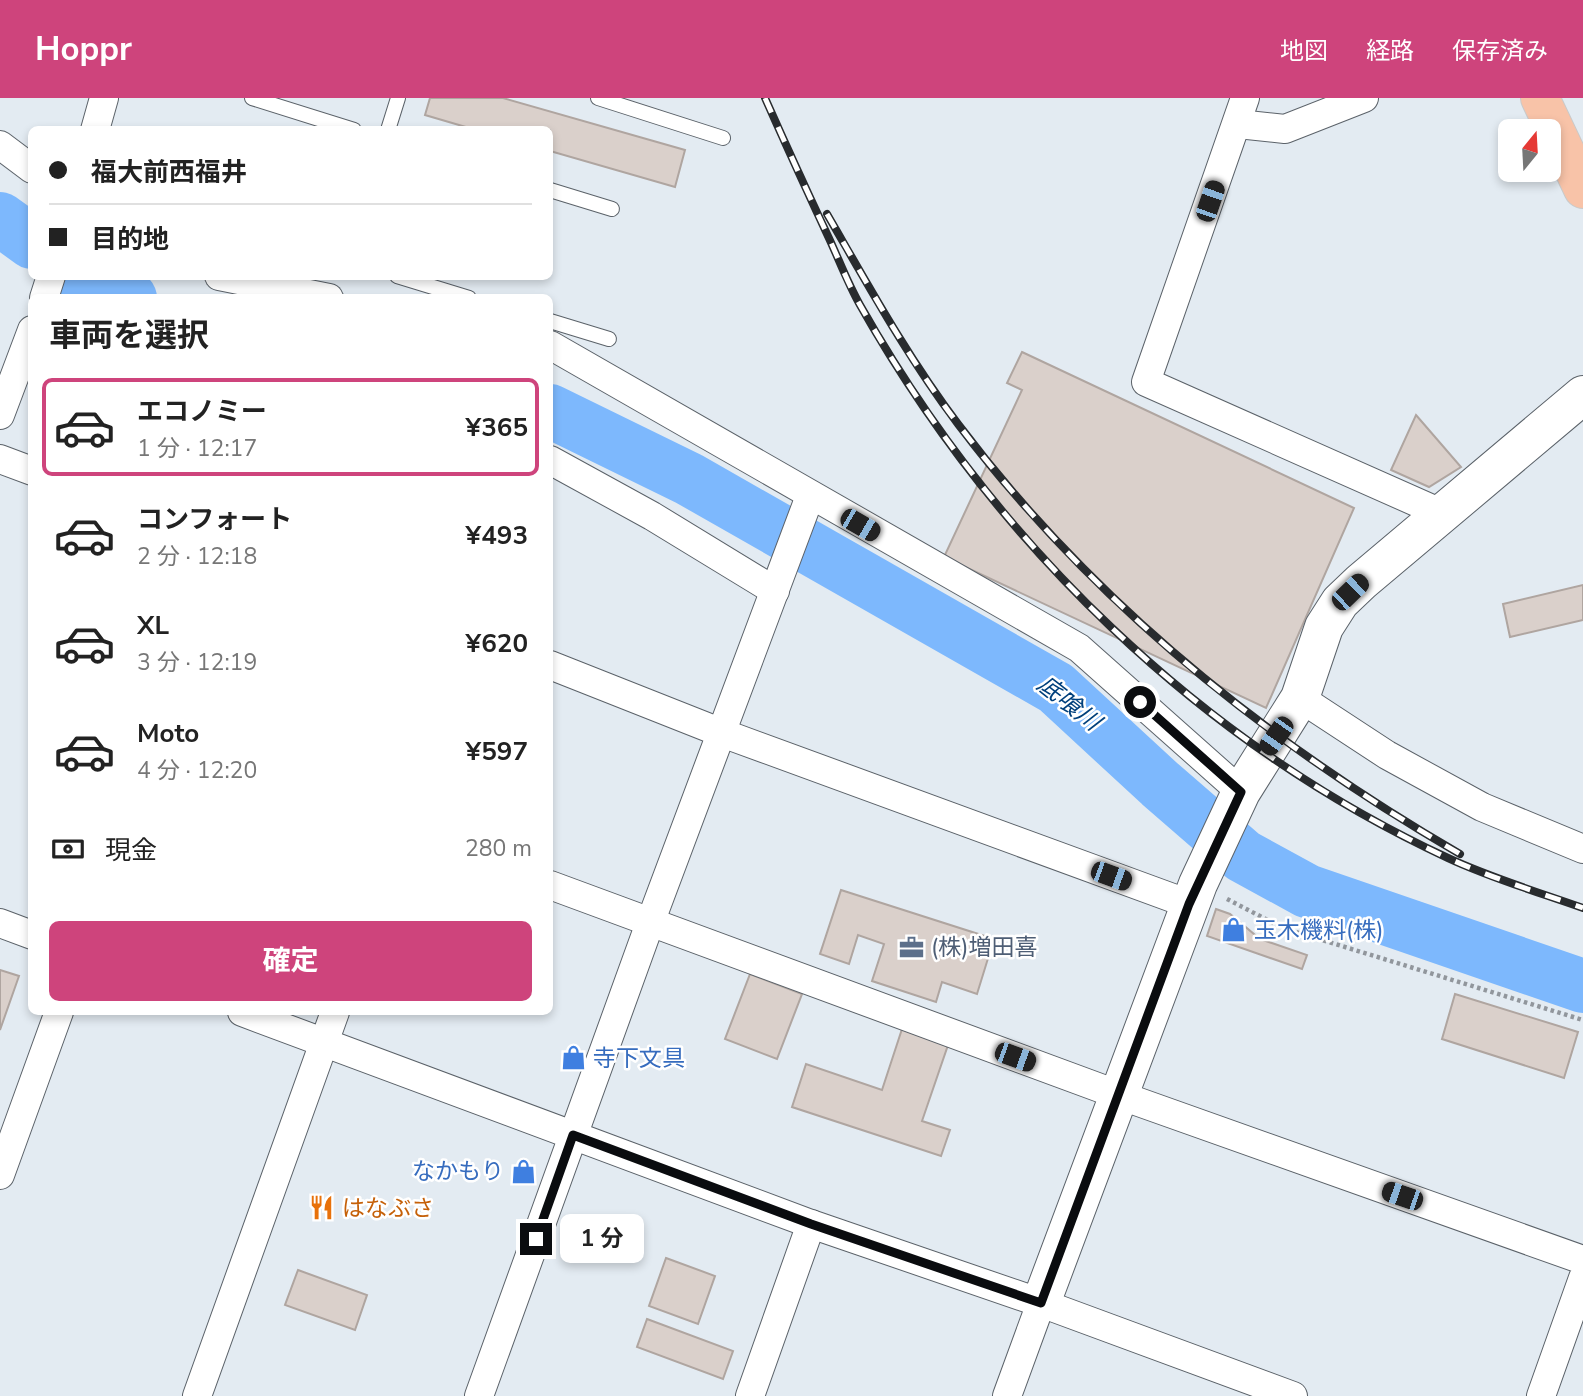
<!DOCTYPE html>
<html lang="ja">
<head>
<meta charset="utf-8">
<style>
	:root { --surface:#fff; --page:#f6f6f6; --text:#222; --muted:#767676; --line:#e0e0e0; --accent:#ce447c }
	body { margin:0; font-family:"Nunito Sans","Noto Sans JP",sans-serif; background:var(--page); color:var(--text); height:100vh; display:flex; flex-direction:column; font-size:26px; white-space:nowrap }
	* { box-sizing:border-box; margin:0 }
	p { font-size:23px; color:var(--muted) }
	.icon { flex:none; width:38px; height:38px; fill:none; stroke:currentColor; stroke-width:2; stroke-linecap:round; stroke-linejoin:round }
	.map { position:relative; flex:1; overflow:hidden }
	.panel { position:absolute; left:28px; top:196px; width:525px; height:721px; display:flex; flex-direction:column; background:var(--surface); border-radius:10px; box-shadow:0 4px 10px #0003 }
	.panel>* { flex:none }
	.banner { position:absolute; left:28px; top:28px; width:525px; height:154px; border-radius:10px; box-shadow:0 4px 10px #0003; display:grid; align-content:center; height:154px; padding:0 21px; background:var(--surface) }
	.needle { width:46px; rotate:18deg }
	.fabs { position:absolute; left:1498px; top:21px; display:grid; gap:14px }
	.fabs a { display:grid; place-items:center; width:63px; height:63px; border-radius:10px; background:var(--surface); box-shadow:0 4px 10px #0003; font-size:35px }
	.end { position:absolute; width:32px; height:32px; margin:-16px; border:9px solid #0a0c0f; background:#fff; box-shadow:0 0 0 4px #fff }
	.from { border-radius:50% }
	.bubble { position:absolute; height:49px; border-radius:10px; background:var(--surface); box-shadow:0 4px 10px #0003; font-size:23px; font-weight:700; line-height:49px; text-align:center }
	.car { position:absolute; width:21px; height:42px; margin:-21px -10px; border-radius:9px; box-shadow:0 0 5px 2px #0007; background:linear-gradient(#222 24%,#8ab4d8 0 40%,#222 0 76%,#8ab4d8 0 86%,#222 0) }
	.banner b { display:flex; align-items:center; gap:24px; height:66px; font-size:26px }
	.banner b+b { border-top:2px solid var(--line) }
	.banner i { width:18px; height:18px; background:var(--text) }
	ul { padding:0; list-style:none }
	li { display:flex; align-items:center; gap:21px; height:98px; margin:0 14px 10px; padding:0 7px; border:4px solid transparent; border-radius:10px }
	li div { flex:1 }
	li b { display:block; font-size:26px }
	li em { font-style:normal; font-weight:700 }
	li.on { border-color:var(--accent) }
	li>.icon { width:63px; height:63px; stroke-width:1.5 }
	h2 { padding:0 21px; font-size:32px; line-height:84px }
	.pay { display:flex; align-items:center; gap:18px; height:77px; padding:0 21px; font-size:26px }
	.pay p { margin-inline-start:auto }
	.action { display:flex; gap:14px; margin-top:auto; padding:14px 21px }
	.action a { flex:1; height:80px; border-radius:10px; background:var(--accent); color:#fff; font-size:28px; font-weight:700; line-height:80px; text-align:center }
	header { display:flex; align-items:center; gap:42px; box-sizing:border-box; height:98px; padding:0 35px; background:var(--accent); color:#fff }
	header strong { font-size:33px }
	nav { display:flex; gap:38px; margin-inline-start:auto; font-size:24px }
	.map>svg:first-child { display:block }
</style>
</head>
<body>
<header>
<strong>Hoppr</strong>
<nav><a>地図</a><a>経路</a><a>保存済み</a></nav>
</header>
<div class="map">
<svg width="1583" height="1298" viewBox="0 0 1583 1298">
	<rect width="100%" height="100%" fill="#e3ebf2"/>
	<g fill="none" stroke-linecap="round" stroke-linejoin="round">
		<!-- river -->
		<g stroke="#7db8fd" stroke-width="54">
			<polyline points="0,121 32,144"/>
			<polyline points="80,178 130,200"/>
			<polyline points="550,313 689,381 1056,590 1160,686 1243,758 1307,793 1583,888"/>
		</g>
	</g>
	<!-- building -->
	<g fill="#dad0cb" stroke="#afa5a0" stroke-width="2">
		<polygon points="430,0 503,0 685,52 675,89 550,53 550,32 476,32 425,17"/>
		<polygon points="1022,254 1354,410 1266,610 944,459 1022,292 1007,285"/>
		<polygon points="1416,317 1461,369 1429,389 1391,372"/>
		<polygon points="1583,487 1583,522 1510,539 1503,506"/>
		<polygon points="841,792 994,841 977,896 942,884 936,904 872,883 884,846 858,837 849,866 820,856"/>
		<polygon points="1216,811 1230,816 1260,841 1307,857 1302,871 1207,838"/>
		<polygon points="0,872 19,878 0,932"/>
		<polygon points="750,876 802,896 777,961 725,941"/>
		<polygon points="1455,896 1578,934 1564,980 1442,941"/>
		<polygon points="902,931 948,947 922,1023 950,1032 941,1058 792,1009 806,966 882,992"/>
		<polygon points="666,1160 715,1178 698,1226 649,1208"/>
		<polygon points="298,1172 367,1197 355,1232 285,1207"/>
		<polygon points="647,1221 733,1253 723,1281 637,1249"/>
	</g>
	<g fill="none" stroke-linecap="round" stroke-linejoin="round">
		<defs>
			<g id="lane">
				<polyline points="252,0 354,32"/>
				<polyline points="598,0 723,40"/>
				<polyline points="388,32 398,0"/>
				<polyline points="550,92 612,111"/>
				<polyline points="397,178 469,200"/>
				<polyline points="550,223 609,241"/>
			</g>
			<g id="street">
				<polyline points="1245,0 1146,284 1441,415"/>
				<polyline points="1238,26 1285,31 1364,0"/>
				<polyline points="95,32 104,0"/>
				<polyline points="0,47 32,71"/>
				<polyline points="219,178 329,200"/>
				<polyline points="44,200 51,178"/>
				<polyline points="550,247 1079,550 1241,694"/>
				<polyline points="0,317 32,232"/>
				<polyline points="0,361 32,373"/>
				<polyline points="550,362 652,418 775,493"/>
				<polyline points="550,567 722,635 1189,806"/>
				<polyline points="1300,600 1387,657 1482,709 1583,751"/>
				<polyline points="550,787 1119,997 1583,1162"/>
				<polyline points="0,825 32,837"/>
				<polyline points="242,914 811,1126 1041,1205 1293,1298"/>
				<polyline points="0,1077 59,914"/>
				<polyline points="197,1298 335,914"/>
				<polyline points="479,1298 650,825 810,398"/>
				<polyline points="750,1298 811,1126"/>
				<polyline points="1007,1298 1041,1205"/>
				<polyline points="1541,1298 1583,1180"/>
			</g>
			<polyline id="secondary" points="1041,1205 1198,786 1241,694 1300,600 1324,529 1340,504 1361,484 1583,297"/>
			<polyline id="primary" points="1540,0 1583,91"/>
		</defs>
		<!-- lane casing -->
		<use href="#lane" stroke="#5b6269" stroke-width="16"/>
		<!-- street casing -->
		<use href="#street" stroke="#5b6269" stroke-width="30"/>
		<!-- secondary casing -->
		<use href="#secondary" stroke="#5b6269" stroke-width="40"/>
		<!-- primary casing -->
		<use href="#primary" stroke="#c9caca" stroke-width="40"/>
		<!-- path -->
		<polyline stroke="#91969c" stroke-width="4.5" stroke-dasharray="3.5 3.5" stroke-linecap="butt" points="1227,801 1283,830 1583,922"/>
		<!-- lane -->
		<use href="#lane" stroke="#fff" stroke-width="14"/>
		<!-- street -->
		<use href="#street" stroke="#fff" stroke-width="28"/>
		<!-- secondary -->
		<use href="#secondary" stroke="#fff" stroke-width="38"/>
		<!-- primary -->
		<use href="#primary" stroke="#f8c3a8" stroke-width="38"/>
		<defs>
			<g id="rail">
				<path d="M765 0C785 45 806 91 827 136 838 159 847 184 860 207 994 444 1200 645 1448 760 1491 780 1538 794 1583 810"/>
				<path d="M827 116C868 187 908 260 958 326 1093 505 1267 644 1460 756"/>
			</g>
		</defs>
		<!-- rail casing -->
		<use href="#rail" stroke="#282b2e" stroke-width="8"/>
		<!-- rail -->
		<use href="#rail" stroke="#fff" stroke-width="5" stroke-dasharray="16" stroke-linecap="butt"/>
	</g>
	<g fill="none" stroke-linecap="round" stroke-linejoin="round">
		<!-- route -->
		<polyline stroke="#0a0c0f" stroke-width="9" points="536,1141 573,1037 811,1126 1041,1205 1189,806 1241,694 1140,604"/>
	</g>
	<!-- icons -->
	<defs>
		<symbol id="shop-bare" viewBox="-9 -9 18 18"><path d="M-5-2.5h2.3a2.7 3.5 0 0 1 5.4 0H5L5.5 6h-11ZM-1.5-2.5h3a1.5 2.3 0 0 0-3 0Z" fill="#3f7fe0" stroke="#fff" stroke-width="2.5" paint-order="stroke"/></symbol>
		<symbol id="office-bare" viewBox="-9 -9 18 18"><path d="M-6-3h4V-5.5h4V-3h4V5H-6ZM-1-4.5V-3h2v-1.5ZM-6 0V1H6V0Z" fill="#5c6f8a" stroke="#fff" stroke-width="2.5" paint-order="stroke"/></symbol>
		<symbol id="restaurant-bare" viewBox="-9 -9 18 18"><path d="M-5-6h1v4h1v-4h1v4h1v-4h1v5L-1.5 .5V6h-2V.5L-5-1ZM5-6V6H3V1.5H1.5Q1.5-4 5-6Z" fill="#e8710a" stroke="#fff" stroke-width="2.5" paint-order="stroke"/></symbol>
	</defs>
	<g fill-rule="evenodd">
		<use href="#shop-bare" x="1216" y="814" width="35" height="35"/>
		<use href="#office-bare" x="894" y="832" width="35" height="35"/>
		<use href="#shop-bare" x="556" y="942" width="35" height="35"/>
		<use href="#shop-bare" x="506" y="1056" width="35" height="35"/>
		<use href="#restaurant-bare" x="304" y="1092" width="35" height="35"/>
	</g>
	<g text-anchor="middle" stroke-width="5" stroke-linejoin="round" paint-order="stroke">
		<!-- shop labels -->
		<g font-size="23" fill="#366cbe" stroke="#fff" text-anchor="start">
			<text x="1254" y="840">玉木機料(株)</text>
			<text x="593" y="968">寺下文具</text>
			<text x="504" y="1081" text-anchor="end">なかもり</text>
		</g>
		<!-- service labels -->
		<g font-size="23" fill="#4e5e75" stroke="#fff" text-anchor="start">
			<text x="931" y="857">(株)増田喜</text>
		</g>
		<!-- food labels -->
		<g font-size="23" fill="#c56008" stroke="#fff" text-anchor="start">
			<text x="342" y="1118">はなぶさ</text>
		</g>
		<!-- water labels -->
		<g font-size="24" font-style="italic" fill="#00407c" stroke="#fff">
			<text transform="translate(1069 605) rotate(38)" y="8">底喰川</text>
		</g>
	</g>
</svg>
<div class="fabs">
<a><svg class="needle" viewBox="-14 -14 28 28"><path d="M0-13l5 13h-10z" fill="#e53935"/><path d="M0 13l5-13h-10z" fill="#767676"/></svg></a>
</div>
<i class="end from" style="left:1140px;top:604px"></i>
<i class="end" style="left:536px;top:1141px"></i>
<div class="bubble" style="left:560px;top:1116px;width:84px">1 分</div>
<i class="car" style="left:1210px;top:103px;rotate:19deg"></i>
<i class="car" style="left:860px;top:427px;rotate:120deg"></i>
<i class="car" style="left:1350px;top:494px;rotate:46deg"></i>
<i class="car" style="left:1276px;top:638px;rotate:215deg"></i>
<i class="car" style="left:1111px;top:778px;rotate:110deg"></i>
<i class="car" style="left:1015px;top:959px;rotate:110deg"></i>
<i class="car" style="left:1402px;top:1098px;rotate:289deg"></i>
<div class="banner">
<b><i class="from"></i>福大前西福井</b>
<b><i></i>目的地</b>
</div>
<section class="panel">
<h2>車両を選択</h2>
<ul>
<li class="on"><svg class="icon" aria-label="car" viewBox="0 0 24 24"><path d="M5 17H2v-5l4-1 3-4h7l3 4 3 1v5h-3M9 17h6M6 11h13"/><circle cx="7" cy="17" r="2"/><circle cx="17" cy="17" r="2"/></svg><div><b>エコノミー</b><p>1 分 · 12:17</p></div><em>¥365</em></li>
<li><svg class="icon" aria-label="car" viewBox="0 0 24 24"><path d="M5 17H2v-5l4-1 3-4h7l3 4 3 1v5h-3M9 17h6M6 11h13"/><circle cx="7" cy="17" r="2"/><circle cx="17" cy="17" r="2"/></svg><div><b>コンフォート</b><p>2 分 · 12:18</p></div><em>¥493</em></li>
<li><svg class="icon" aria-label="car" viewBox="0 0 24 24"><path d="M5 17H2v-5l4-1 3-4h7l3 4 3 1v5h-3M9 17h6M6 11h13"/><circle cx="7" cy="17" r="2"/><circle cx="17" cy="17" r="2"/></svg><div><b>XL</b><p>3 分 · 12:19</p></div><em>¥620</em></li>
<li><svg class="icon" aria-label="car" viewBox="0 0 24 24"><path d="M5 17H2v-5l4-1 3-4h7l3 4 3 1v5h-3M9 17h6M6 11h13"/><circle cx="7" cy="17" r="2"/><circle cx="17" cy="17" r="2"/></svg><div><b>Moto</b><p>4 分 · 12:20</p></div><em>¥597</em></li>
</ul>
<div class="pay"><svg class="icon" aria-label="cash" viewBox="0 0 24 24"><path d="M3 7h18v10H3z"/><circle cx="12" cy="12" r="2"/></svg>現金<p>280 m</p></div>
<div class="action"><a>確定</a></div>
</section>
</div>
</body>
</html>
